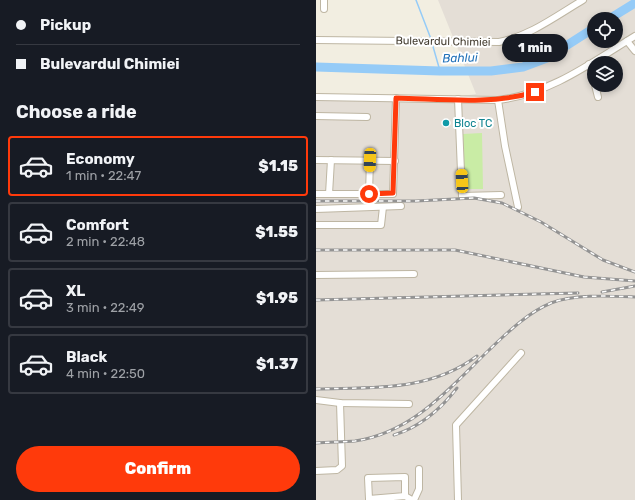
<!DOCTYPE html>
<html lang="en">
<head>
<meta charset="utf-8">
<style>
	:root { --surface:#171b24; --page:#242831; --text:#f1f3f6; --muted:#9ea1a6; --line:#363941; --accent:#ff3a0b }
	body { margin:0; font-family:Rubik,sans-serif; background:var(--page); color:var(--text); height:100vh; display:flex; flex-direction:column; font-size:15px; white-space:nowrap }
	* { box-sizing:border-box; margin:0 }
	p { font-size:13px; color:var(--muted) }
	.icon { flex:none; width:22px; height:22px; fill:none; stroke:currentColor; stroke-width:2; stroke-linecap:round; stroke-linejoin:round }
	.map { position:relative; flex:1; overflow:hidden }
	.details { display:flex; flex-direction:column; background:var(--surface); width:316px }
	.details>* { flex:none }
	.hud { display:grid; align-content:center; height:88px; padding:0 16px; background:var(--surface) }
	.fabs { position:absolute; left:271px; top:12px; display:grid; gap:8px }
	.fabs a { display:grid; place-items:center; width:36px; height:36px; border-radius:50%; background:var(--surface); box-shadow:0 2px 6px #0003; font-size:20px }
	.end { position:absolute; width:18px; height:18px; margin:-9px; border:5px solid #ff3a0b; background:#fff; box-shadow:0 0 0 2px #fff }
	.from { border-radius:50% }
	.bubble { position:absolute; height:28px; border-radius:14px; background:var(--surface); box-shadow:0 2px 6px #0003; font-size:13px; font-weight:800; line-height:28px; text-align:center }
	.car { position:absolute; width:12px; height:24px; margin:-12px -6px; border-radius:5px; box-shadow:0 0 3px 1px #0007; background:linear-gradient(#f5c518 24%,#345 0 40%,#f5c518 0 76%,#345 0 86%,#f5c518 0) }
	.hud b { display:flex; align-items:center; gap:14px; height:38px; font-size:15px }
	.hud b+b { border-top:1px solid var(--line) }
	.hud i { width:10px; height:10px; background:var(--text) }
	ul { padding:0; list-style:none }
	li { display:flex; align-items:center; gap:12px; height:60px; margin:0 8px 6px; padding:0 8px; border:2px solid var(--line); border-radius:4px }
	li div { flex:1 }
	li b { display:block; font-size:15px }
	li em { font-style:normal; font-weight:800 }
	li.on { border-color:var(--accent) }
	li>.icon { width:36px; height:36px; stroke-width:1.5 }
	h2 { padding:0 16px; font-size:18px; line-height:48px }
	.cta { display:flex; gap:8px; margin-top:auto; padding:8px 16px }
	.cta a { flex:1; height:46px; border-radius:24px; background:var(--accent); color:#fff; font-size:16px; font-weight:800; line-height:46px; text-align:center }
	main { display:flex; flex:1; min-height:0 }
	.map>svg:first-child { display:block }
</style>
</head>
<body>
<main>
<section class="details">
<div class="hud">
<b><i class="from"></i>Pickup</b>
<b><i></i>Bulevardul Chimiei</b>
</div>
<h2>Choose a ride</h2>
<ul>
<li class="on"><svg class="icon" aria-label="car" viewBox="0 0 24 24"><path d="M5 17H2v-5l4-1 3-4h7l3 4 3 1v5h-3M9 17h6M6 11h13"/><circle cx="7" cy="17" r="2"/><circle cx="17" cy="17" r="2"/></svg><div><b>Economy</b><p>1 min · 22:47</p></div><em>$1.15</em></li>
<li><svg class="icon" aria-label="car" viewBox="0 0 24 24"><path d="M5 17H2v-5l4-1 3-4h7l3 4 3 1v5h-3M9 17h6M6 11h13"/><circle cx="7" cy="17" r="2"/><circle cx="17" cy="17" r="2"/></svg><div><b>Comfort</b><p>2 min · 22:48</p></div><em>$1.55</em></li>
<li><svg class="icon" aria-label="car" viewBox="0 0 24 24"><path d="M5 17H2v-5l4-1 3-4h7l3 4 3 1v5h-3M9 17h6M6 11h13"/><circle cx="7" cy="17" r="2"/><circle cx="17" cy="17" r="2"/></svg><div><b>XL</b><p>3 min · 22:49</p></div><em>$1.95</em></li>
<li><svg class="icon" aria-label="car" viewBox="0 0 24 24"><path d="M5 17H2v-5l4-1 3-4h7l3 4 3 1v5h-3M9 17h6M6 11h13"/><circle cx="7" cy="17" r="2"/><circle cx="17" cy="17" r="2"/></svg><div><b>Black</b><p>4 min · 22:50</p></div><em>$1.37</em></li>
</ul>
<div class="cta"><a>Confirm</a></div>
</section>
<div class="map">
<svg width="319" height="500" viewBox="0 0 319 500">
	<rect width="100%" height="100%" fill="#f2eee1"/>
	<!-- industrial -->
	<path fill="#e4ded6" fill-rule="evenodd" d="M122 0H319V500H0V101L119 100 160 94ZM278 19H300V41H278ZM278 63H300V85H278Z"/>
	<!-- green -->
	<polygon fill="#c9eca5" points="166,133 167,189 148,189 147,134"/>
	<g fill="none" stroke-linecap="round" stroke-linejoin="round">
		<!-- stream -->
		<g stroke="#95cbf7" stroke-width="1.5">
			<polyline points="100,0 115,39"/>
			<polyline points="116,43 124,71"/>
		</g>
		<!-- river -->
		<g stroke="#95cbf7" stroke-width="9">
			<polyline points="293,19 319,3"/>
			<polyline points="0,67 124,71 175,71 207,67 231,58 278,28"/>
		</g>
		<defs>
			<g id="minor">
				<polyline points="8,0 8,9"/>
				<path d="M0 40 183 42C214 36 240 16 267 0"/>
				<polyline points="311,41 319,51"/>
				<polyline points="273,64 278,79"/>
				<polyline points="279,85 282,97"/>
				<path d="M0 97 182 100C234 94 275 63 319 36"/>
				<polyline points="142,99 146,196 185,195"/>
				<polyline points="182,100 189,146 202,207"/>
				<polyline points="0,116 51,117"/>
				<polyline points="0,160 79,161"/>
				<polyline points="0,194 77,194 80,98"/>
				<polyline points="13,194 15,160"/>
				<polyline points="53,194 54,160"/>
				<polyline points="0,209 85,206"/>
				<polyline points="0,225 65,225 67,207"/>
				<polyline points="0,275 98,274"/>
				<polyline points="0,400 24,403 93,404"/>
				<polyline points="0,471 21,470 26,466 24,403"/>
				<polyline points="89,496 89,477 52,478 53,499 89,496 96,500"/>
				<polyline points="98,500 103,489 103,469"/>
				<polyline points="142,500 140,425 205,353"/>
			</g>
		</defs>
		<!-- minor casing -->
		<use href="#minor" stroke="#beb6a3" stroke-width="8"/>
		<!-- minor -->
		<use href="#minor" stroke="#fff" stroke-width="6"/>
		<defs>
			<g id="rail">
				<polyline points="0,201 100,201 158,198 186,203 225,222 287,260 319,272"/>
				<polyline points="0,250 139,250 268,277 319,281"/>
				<polyline points="286,292 319,286"/>
				<polyline points="0,300 262,293"/>
				<path d="M0 389C57 387 113 392 161 356"/>
				<path d="M78 435C104 427 124 410 141 388"/>
				<path d="M0 443C13 442 26 442 39 441 96 433 134 388 172 351 191 333 211 313 235 303 258 294 294 296 319 297"/>
			</g>
		</defs>
		<!-- rail casing -->
		<use href="#rail" stroke="#939393" stroke-width="3"/>
		<!-- rail -->
		<use href="#rail" stroke="#fff" stroke-width="1.5" stroke-dasharray="4.5" stroke-linecap="butt"/>
	</g>
	<g fill="none" stroke-linecap="round" stroke-linejoin="round">
		<!-- route -->
		<path stroke="#ff3a0b" stroke-width="5" d="M53 194 77 193 80 98C126 99 175 105 219 92"/>
	</g>
	<!-- markers -->
	<circle fill="#0f9aa8" stroke="#fff" stroke-width="1.5" cx="130" cy="123" r="4"/>
	<g text-anchor="middle" stroke-width="4" stroke-linejoin="round" paint-order="stroke">
		<!-- street labels -->
		<g font-size="11" fill="#443d31" stroke="#fff">
			<text transform="translate(127 41) rotate(1)" y="4">Bulevardul Chimiei</text>
		</g>
		<!-- culture labels -->
		<g font-size="11" fill="#0d838f" stroke="#fff" text-anchor="start">
			<text x="138" y="127">Bloc TC</text>
		</g>
		<!-- water labels -->
		<g font-size="12" font-style="italic" fill="#2272b9" stroke="#fff">
			<text transform="translate(144 58) rotate(-2)" y="4">Bahlui</text>
		</g>
	</g>
</svg>
<div class="fabs">
<a><svg class="icon" aria-label="locate" viewBox="0 0 24 24"><circle cx="12" cy="12" r="6"/><path d="M12 2v4M12 18v4M2 12h4M18 12h4"/></svg></a>
<a><svg class="icon" aria-label="layers" viewBox="0 0 24 24"><path d="M12 4l9 5-9 5-9-5zM3 14l9 5 9-5"/></svg></a>
</div>
<i class="end from" style="left:53px;top:194px"></i>
<i class="end" style="left:219px;top:92px"></i>
<div class="bubble" style="left:186px;top:34px;width:66px">1 min</div>
<i class="car" style="left:54px;top:160px;rotate:182deg"></i>
<i class="car" style="left:146px;top:181px;rotate:357deg"></i>
</div>
</main>
</body>
</html>
